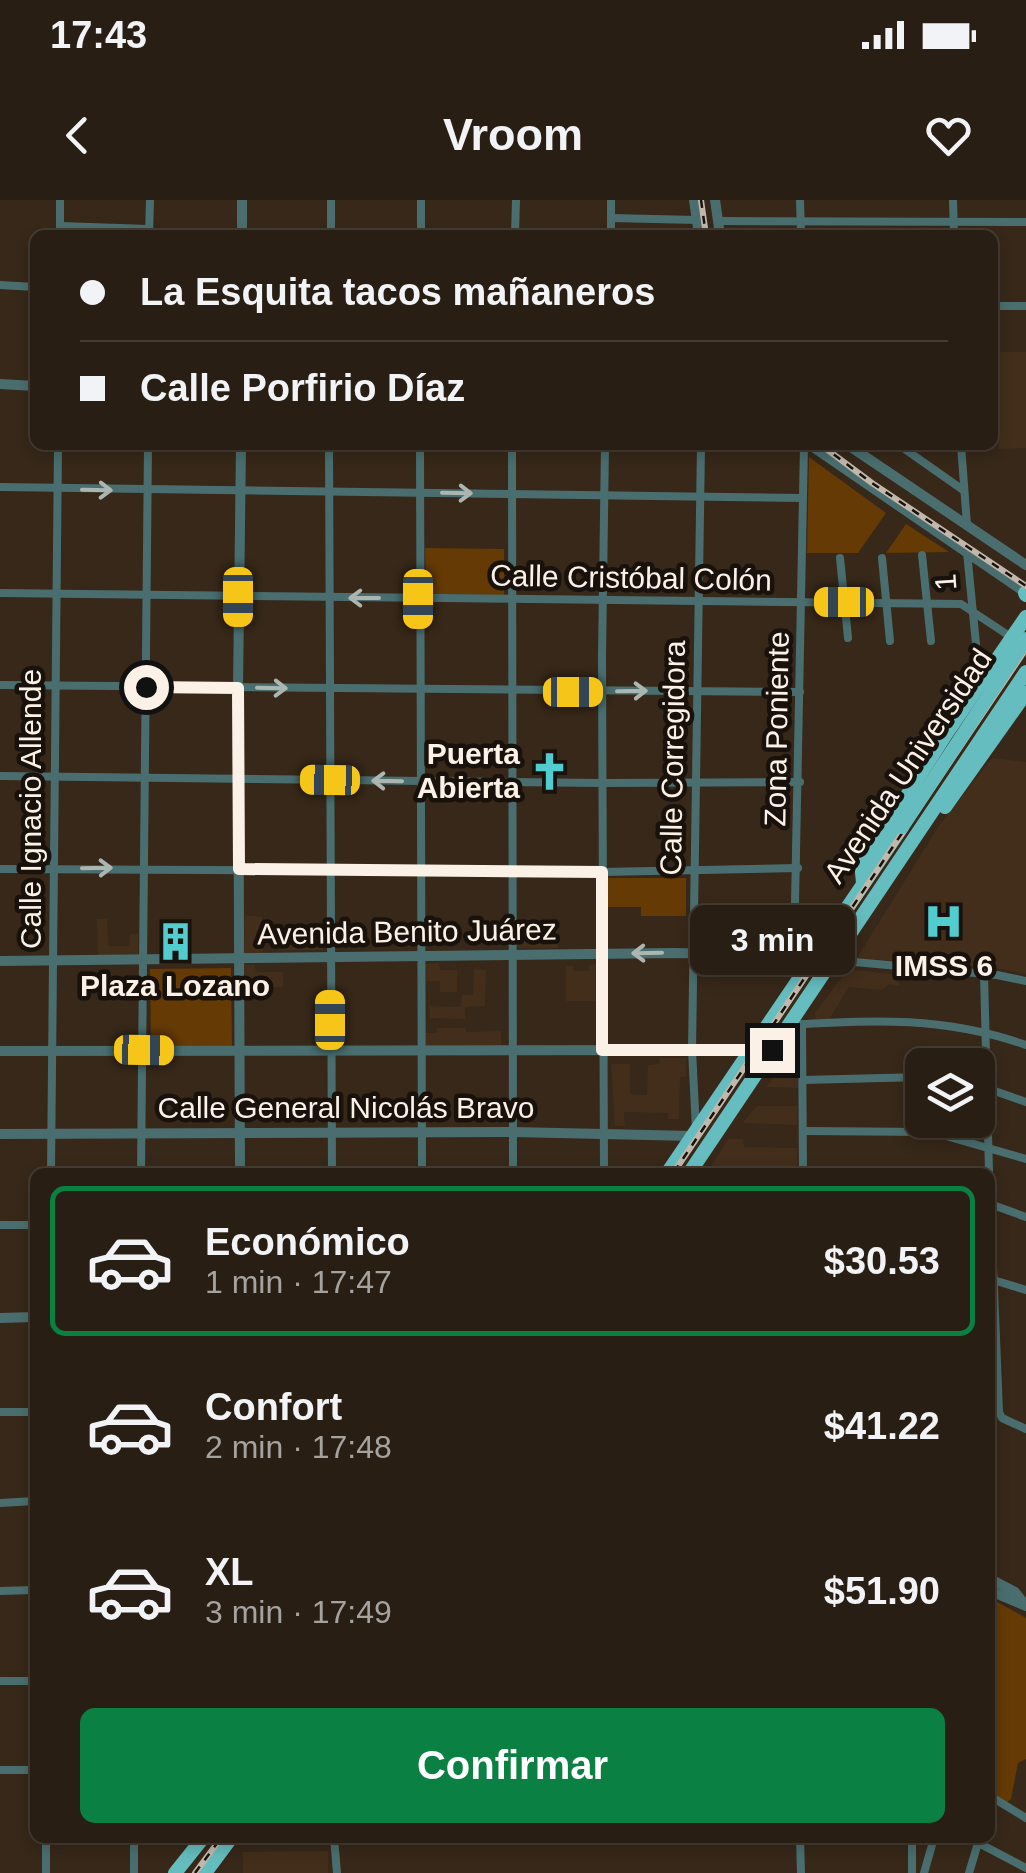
<!DOCTYPE html>
<html lang="es">
<head>
<meta charset="utf-8">
<style>
	:root { --surface:#291e13; --page:#31271c; --text:#f1f3f6; --muted:#a5a2a0; --line:#453c33; --accent:#0b8043 }
	body { margin:0; font-family:Helvetica,sans-serif; background:var(--page); color:var(--text); height:100vh; display:flex; flex-direction:column; font-size:38px; white-space:nowrap }
	* { box-sizing:border-box; margin:0 }
	p { font-size:32px; color:var(--muted) }
	.icon { flex:none; width:55px; height:55px; fill:none; stroke:currentColor; stroke-width:2; stroke-linecap:round; stroke-linejoin:round }
	.map { position:relative; flex:1; overflow:hidden }
	.side { position:absolute; left:30px; top:968px; width:965px; height:675px; display:flex; flex-direction:column; background:var(--surface); border-radius:15px; box-shadow:0 5px 15px #0003,0 0 0 2px var(--line) }
	.side>* { flex:none }
	.guide { position:absolute; left:30px; top:30px; width:968px; height:220px; border-radius:15px; box-shadow:0 5px 15px #0003,0 0 0 2px var(--line); display:grid; align-content:center; height:220px; padding:0 50px; background:var(--surface) }
	.fabs { position:absolute; left:905px; top:848px; display:grid; gap:20px }
	.fabs a { display:grid; place-items:center; width:90px; height:90px; border-radius:15px; background:var(--surface); box-shadow:0 5px 15px #0003,0 0 0 2px var(--line); font-size:50px }
	.end { position:absolute; width:45px; height:45px; margin:-22px; border:12px solid #fbf1e7; background:#111; box-shadow:0 0 0 5px #111 }
	.from { border-radius:50% }
	.bubble { position:absolute; height:70px; border-radius:15px; background:var(--surface); box-shadow:0 5px 15px #0003,0 0 0 2px var(--line); font-size:32px; font-weight:800; line-height:70px; text-align:center }
	.car { position:absolute; width:30px; height:60px; margin:-30px -15px; border-radius:12px; box-shadow:0 0 8px 2px #0007; background:linear-gradient(#f5c518 24%,#345 0 40%,#f5c518 0 76%,#345 0 86%,#f5c518 0) }
	.guide b { display:flex; align-items:center; gap:35px; height:95px; font-size:38px }
	.guide b+b { border-top:2px solid var(--line) }
	.guide i { width:25px; height:25px; background:var(--text) }
	ul { padding:18px 0 0; list-style:none }
	li { display:flex; align-items:center; gap:30px; height:150px; margin:0 20px 15px; padding:0 30px; border:5px solid transparent; border-radius:15px }
	li div { flex:1 }
	li b { display:block; font-size:38px }
	li em { font-style:normal; font-weight:800 }
	li.current { border-color:var(--accent) }
	li>.icon { width:90px; height:90px; stroke-width:1.5 }
	.cta { display:flex; gap:20px; margin-top:auto; padding:20px 50px }
	.cta a { flex:1; height:115px; border-radius:15px; background:var(--accent); color:#fff; font-size:40px; font-weight:800; line-height:115px; text-align:center }
	.status { display:flex; justify-content:space-between; align-items:center; height:70px; padding:0 50px; background:var(--surface); direction:ltr }
	.status svg { height:28px; fill:currentColor }
	header { display:flex; justify-content:space-between; align-items:center; height:130px; padding:0 50px; background:var(--surface); font-size:45px; font-weight:800 }
	.map>svg:first-child { display:block }
</style>
</head>
<body>
<div class="status"><b>17:43</b><svg viewBox="0 0 49 12"><path d="M0 12V9h3v3zM5 12V6h3v6zM10 12V3h3v9zM15 12V0h3v12zM26 1h20v11H26zM47 4h2v5h-2z"/></svg></div>
<header><svg class="icon" aria-label="back" viewBox="0 0 24 24"><path d="M15 5l-7 7 7 7"/></svg>Vroom<svg class="icon" aria-label="heart" viewBox="0 0 24 24"><path d="M12 20l-8-8c-3-5 5-10 8-4 3-6 11-1 8 4z"/></svg></header>
<div class="map">
<svg width="1026" height="1673" viewBox="0 0 1026 1673">
	<rect width="100%" height="100%" fill="#372819"/>
	<!-- built -->
	<g fill="#422e1a">
		<polygon points="994,152 1026,152 1026,248 999,249"/>
		<polygon points="992,558 1026,562 1026,774 1002,769 857,758 938,627"/>
		<polygon points="245,715 262,717 263,755 245,755"/>
		<polygon points="97,719 107,719 109,746 129,746 130,734 138,734 138,757 98,757"/>
		<polygon points="516,727 558,729 558,748 519,748 515,745"/>
		<polygon points="323,732 323,750 281,750 281,733"/>
		<polygon points="439,763 440,770 457,770 457,792 440,792 440,781 426,781 425,764"/>
		<polygon points="596,764 597,801 566,801 566,766 573,766 574,771 589,771 589,765"/>
		<polygon points="245,765 255,765 256,772 283,772 283,787 245,788"/>
		<polygon points="474,769 486,770 485,806 465,807 465,819 430,818 429,806 461,807 462,795 473,795"/>
		<polygon points="848,769 899,775 899,786 889,784 882,790 849,787 828,821 817,821 814,814"/>
		<polygon points="437,828 465,828 466,832 501,831 501,846 442,845 426,849 426,833 436,833"/>
		<polygon points="797,834 798,888 766,887 787,861 779,859"/>
		<polygon points="660,858 686,858 686,877 680,877 679,919 668,919 668,913 624,912 625,926 615,926 611,864 630,864 630,894 647,895 648,865 659,864"/>
		<polygon points="757,906 797,906 797,925 742,923"/>
		<polygon points="728,939 743,939 744,947 797,948 798,972 708,972"/>
		<polygon points="328,1651 328,1673 243,1673 243,1652"/>
	</g>
	<!-- green -->
	<g fill="#653a04">
		<polygon points="809,257 886,313 858,353 807,353"/>
		<polygon points="906,324 949,352 886,353"/>
		<polygon points="425,348 504,349 504,395 426,394"/>
		<polygon points="608,678 686,678 686,716 641,716 641,707 608,707"/>
		<polygon points="231,768 232,846 151,846 150,769"/>
		<polygon points="990,1398 1026,1418 1026,1559 1018,1563 1011,1599 1006,1603 990,1591"/>
	</g>
	<g fill="none" stroke-linecap="round" stroke-linejoin="round">
		<!-- minor -->
		<g stroke="#4a6e6f" stroke-width="8">
			<polyline points="800,0 801,35"/>
			<polyline points="953,0 954,35"/>
			<polyline points="611,18 697,20"/>
			<polyline points="718,21 1026,22"/>
			<polyline points="60,26 149,29"/>
			<polyline points="60,35 60,0"/>
			<polyline points="149,35 150,0"/>
			<polyline points="331,35 331,0"/>
			<polyline points="421,35 421,0"/>
			<polyline points="515,35 516,0"/>
			<polyline points="611,35 611,0"/>
			<polyline points="0,85 35,87"/>
			<polyline points="992,106 1026,106"/>
			<polyline points="329,245 332,972"/>
			<polyline points="420,245 422,972"/>
			<polyline points="512,245 513,972"/>
			<polyline points="899,245 963,290"/>
			<polyline points="961,245 967,325"/>
			<polyline points="0,287 802,298"/>
			<polyline points="967,352 976,444"/>
			<polyline points="922,355 931,441"/>
			<polyline points="840,358 848,438"/>
			<polyline points="882,358 890,441"/>
			<polyline points="0,393 961,404 1011,437"/>
			<polyline points="0,485 800,492"/>
			<polyline points="0,576 602,583 800,582"/>
			<polyline points="0,669 602,672 798,668"/>
			<polyline points="794,754 804,245"/>
			<polyline points="833,760 997,775 1026,781"/>
			<polyline points="984,774 989,972"/>
			<polyline points="802,824 803,972"/>
			<path d="M789 825C873 819 947 817 1026 845"/>
			<polyline points="803,880 922,877"/>
			<polyline points="978,885 1026,902"/>
			<polyline points="696,930 692,850 701,245"/>
			<polyline points="803,931 932,932 1026,959"/>
			<polyline points="51,972 58,245"/>
			<polyline points="141,972 148,245"/>
			<polyline points="604,972 602,457 605,245"/>
			<polyline points="990,992 999,1212 1002,1218 1026,1229"/>
			<polyline points="990,1004 1026,1017"/>
			<polyline points="0,1025 35,1025"/>
			<polyline points="990,1079 1026,1090"/>
			<polyline points="0,1212 35,1212"/>
			<polyline points="0,1303 35,1301"/>
			<polyline points="0,1391 35,1390"/>
			<polyline points="0,1481 35,1481"/>
			<polyline points="0,1570 35,1570"/>
			<polyline points="990,1596 1026,1618"/>
			<polyline points="46,1638 46,1673"/>
			<polyline points="334,1638 337,1673"/>
			<polyline points="800,1638 801,1673"/>
			<polyline points="969,1638 1026,1668"/>
			<polyline points="134,1673 134,1638"/>
			<polyline points="912,1673 912,1638"/>
			<polyline points="924,1673 934,1638"/>
			<polyline points="969,1673 978,1643"/>
		</g>
		<!-- tertiary -->
		<g stroke="#4a6e6f" stroke-width="10">
			<polyline points="694,0 699,35"/>
			<polyline points="715,0 720,35"/>
			<polyline points="242,35 242,0"/>
			<polyline points="0,184 35,186"/>
			<polyline points="810,245 1026,393"/>
			<polyline points="848,245 1026,365"/>
			<polyline points="0,761 673,753 815,755"/>
			<polyline points="0,851 772,850"/>
			<polyline points="0,934 513,932 693,936"/>
			<polyline points="240,972 238,488 241,245"/>
			<polyline points="0,1118 35,1117"/>
			<polyline points="990,1379 1015,1392 1026,1406"/>
			<polyline points="990,1391 1026,1406"/>
		</g>
		<!-- trunk -->
		<g stroke="#65bdbf" stroke-width="14">
			<polyline points="1025,393 1026,395"/>
			<polyline points="945,607 1026,493"/>
			<polyline points="863,683 862,672 866,660 946,534 1026,417"/>
			<polyline points="668,972 902,627"/>
			<polyline points="690,972 1026,472"/>
			<polyline points="175,1673 203,1638"/>
			<polyline points="205,1673 231,1638"/>
		</g>
		<defs>
			<g id="rail">
				<polyline points="701,0 706,35"/>
				<polyline points="821,245 872,283 1026,386"/>
				<polyline points="674,972 1026,449"/>
				<polyline points="195,1673 221,1638"/>
			</g>
		</defs>
		<!-- rail casing -->
		<use href="#rail" stroke="#c2b7ab" stroke-width="6"/>
		<!-- rail -->
		<use href="#rail" stroke="#19120c" stroke-width="2.5" stroke-dasharray="8" stroke-linecap="butt"/>
		<!-- trunk-bridge -->
		<polyline stroke="#65bdbf" stroke-width="14" points="902,627 1026,439"/>
	</g>
	<!-- one-way arrows -->
	<defs><path id="oneway-shaft" d="M-6 0H5M1.5-3L5.5 0L1.5 3" fill="none" stroke-width="1.6" stroke-linecap="round" stroke-linejoin="round" transform="scale(2.5)"/></defs>
	<g stroke="#abb6b1">
		<use href="#oneway-shaft" transform="translate(97 290) rotate(1)"/>
		<use href="#oneway-shaft" transform="translate(457 293) rotate(1)"/>
		<use href="#oneway-shaft" transform="translate(364 398) rotate(-180)"/>
		<use href="#oneway-shaft" transform="translate(272 488) rotate(1)"/>
		<use href="#oneway-shaft" transform="translate(632 491) rotate(-1)"/>
		<use href="#oneway-shaft" transform="translate(387 581) rotate(-179)"/>
		<use href="#oneway-shaft" transform="translate(97 668) rotate(-1)"/>
		<use href="#oneway-shaft" transform="translate(647 753) rotate(179)"/>
	</g>
	<g fill="none" stroke-linecap="round" stroke-linejoin="round">
		<!-- route -->
		<polyline stroke="#fbf1e7" stroke-width="12" points="146,487 238,488 239,669 602,672 602,850 772,850"/>
	</g>
	<!-- icons -->
	<defs>
		<symbol id="church-bare" viewBox="-9 -9 18 18"><path d="M-1.2-6h2.4v3.5h3.3v2.4h-3.3V6h-2.4V-.1h-3.3v-2.4h3.3Z" fill="#52cdcf" stroke="#19120c" stroke-width="2.5" paint-order="stroke"/></symbol>
		<symbol id="hospital-bare" viewBox="-9 -9 18 18"><path d="M-5-5h3v3.5h4V-5h3V5h-3V1.5h-4V5h-3Z" fill="#52cdcf" stroke="#19120c" stroke-width="2.5" paint-order="stroke"/></symbol>
		<symbol id="building-bare" viewBox="-9 -9 18 18"><path d="M-4-6H4V6H1V3H-1V6H-4ZM-2.5-4.3h1.7v1.8h-1.7ZM.8-4.3h1.7v1.8H.8ZM-2.5-1h1.7V.8h-1.7ZM.8-1h1.7V.8H.8Z" fill="#52cdcf" stroke="#19120c" stroke-width="2.5" paint-order="stroke"/></symbol>
	</defs>
	<g fill-rule="evenodd">
		<use href="#church-bare" x="522" y="544" width="55" height="55"/>
		<use href="#hospital-bare" x="916" y="694" width="55" height="55"/>
		<use href="#building-bare" x="148" y="714" width="55" height="55"/>
	</g>
	<g text-anchor="middle" stroke-width="9" stroke-linejoin="round" paint-order="stroke">
		<!-- street labels -->
		<g font-size="30" fill="#fbf1e7" stroke="#19120c">
			<text transform="translate(631 378) rotate(1)" y="10">Calle Cristóbal Colón</text>
			<text transform="translate(946 382) rotate(-94)" y="10">1</text>
			<text transform="translate(777 529) rotate(-89)" y="10">Zona Poniente</text>
			<text transform="translate(673 558) rotate(-89)" y="10">Calle Corregidora</text>
			<text transform="translate(908 566) rotate(-56)" y="10">Avenida Universidad</text>
			<text transform="translate(31 609) rotate(-90)" y="10">Calle Ignacio Allende</text>
			<text transform="translate(407 732) rotate(-1)" y="10">Avenida Benito Juárez</text>
			<text x="346" y="918">Calle General Nicolás Bravo</text>
		</g>
		<!-- poi labels -->
		<g font-size="30" font-weight="bold" fill="#fbf1e7" stroke="#19120c">
			<text x="520" y="564" text-anchor="end">Puerta<tspan x="520" dy="34">Abierta</tspan></text>
			<text x="944" y="776">IMSS 6</text>
			<text x="175" y="796">Plaza Lozano</text>
		</g>
	</g>
</svg>
<div class="fabs">
<a><svg class="icon" aria-label="layers" viewBox="0 0 24 24"><path d="M12 4l9 5-9 5-9-5zM3 14l9 5 9-5"/></svg></a>
</div>
<i class="end from" style="left:146px;top:487px"></i>
<i class="end" style="left:772px;top:850px"></i>
<div class="bubble" style="left:690px;top:705px;width:165px">3 min</div>
<i class="car" style="left:238px;top:397px;rotate:180deg"></i>
<i class="car" style="left:418px;top:399px;rotate:180deg"></i>
<i class="car" style="left:844px;top:402px;rotate:270deg"></i>
<i class="car" style="left:573px;top:492px;rotate:90deg"></i>
<i class="car" style="left:330px;top:580px;rotate:271deg"></i>
<i class="car" style="left:330px;top:820px;rotate:0deg"></i>
<i class="car" style="left:144px;top:850px;rotate:91deg"></i>
<div class="guide">
<b><i class="from"></i>La Esquita tacos mañaneros</b>
<b><i></i>Calle Porfirio Díaz</b>
</div>
<section class="side">
<ul>
<li class="current"><svg class="icon" aria-label="car" viewBox="0 0 24 24"><path d="M5 17H2v-5l4-1 3-4h7l3 4 3 1v5h-3M9 17h6M6 11h13"/><circle cx="7" cy="17" r="2"/><circle cx="17" cy="17" r="2"/></svg><div><b>Económico</b><p>1 min · 17:47</p></div><em>$30.53</em></li>
<li><svg class="icon" aria-label="car" viewBox="0 0 24 24"><path d="M5 17H2v-5l4-1 3-4h7l3 4 3 1v5h-3M9 17h6M6 11h13"/><circle cx="7" cy="17" r="2"/><circle cx="17" cy="17" r="2"/></svg><div><b>Confort</b><p>2 min · 17:48</p></div><em>$41.22</em></li>
<li><svg class="icon" aria-label="car" viewBox="0 0 24 24"><path d="M5 17H2v-5l4-1 3-4h7l3 4 3 1v5h-3M9 17h6M6 11h13"/><circle cx="7" cy="17" r="2"/><circle cx="17" cy="17" r="2"/></svg><div><b>XL</b><p>3 min · 17:49</p></div><em>$51.90</em></li>
</ul>
<div class="cta"><a>Confirmar</a></div>
</section>
</div>
</body>
</html>
